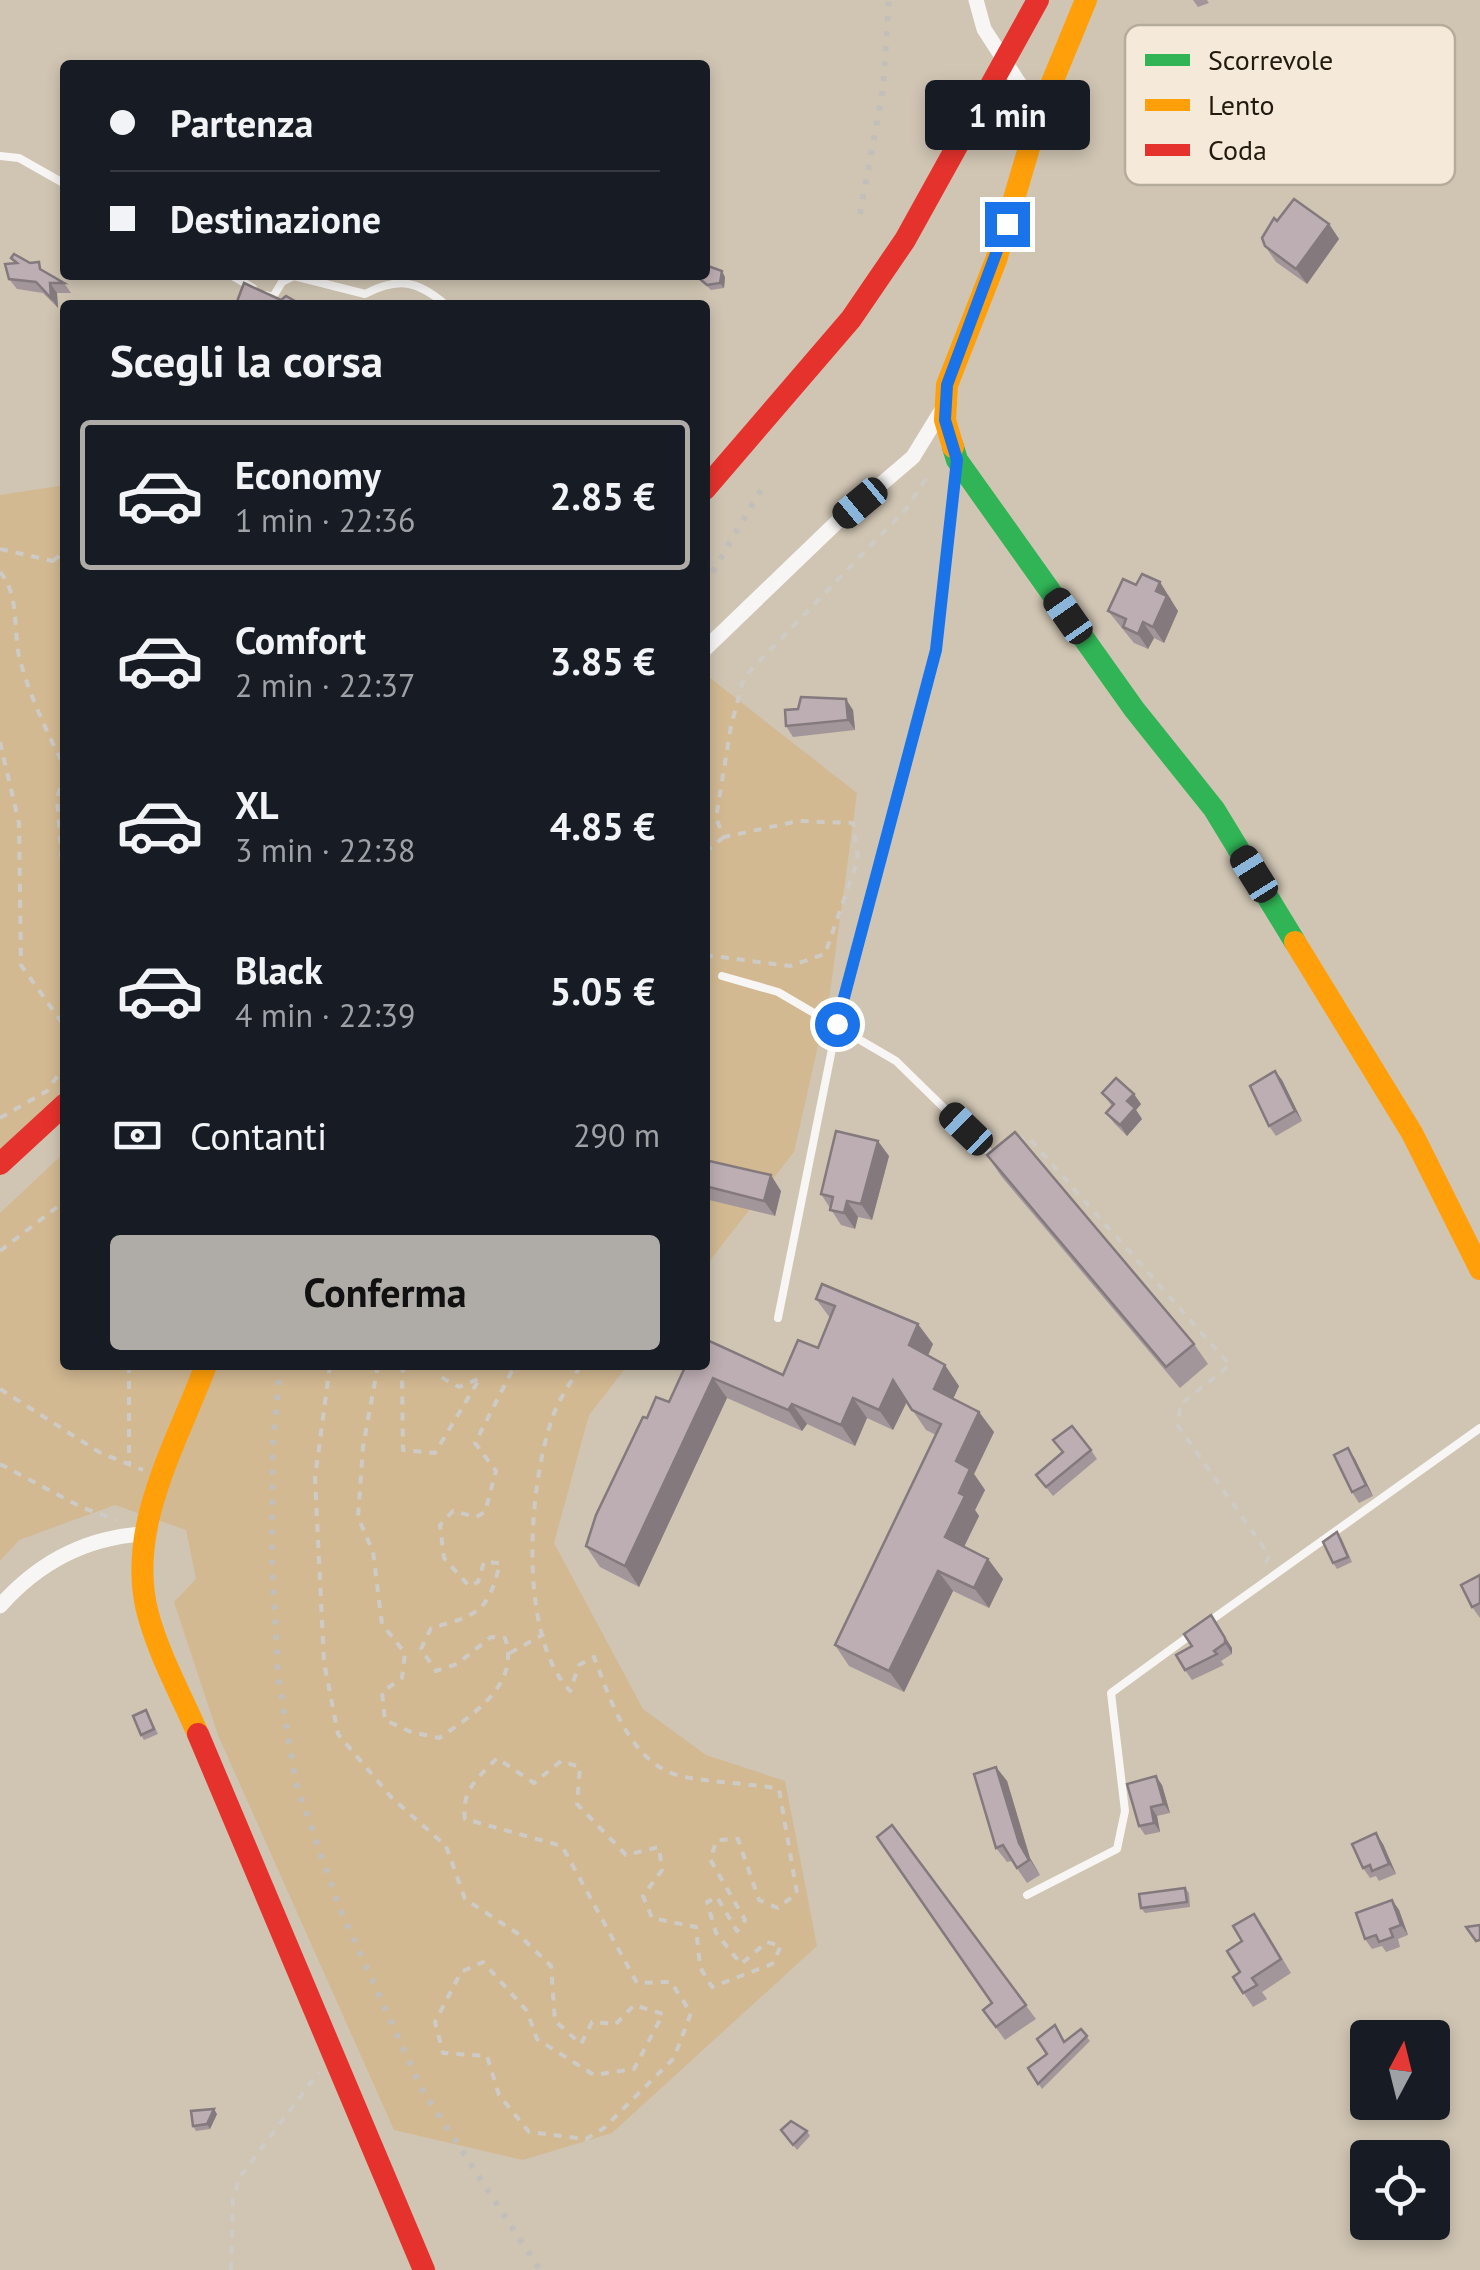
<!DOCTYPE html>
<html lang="it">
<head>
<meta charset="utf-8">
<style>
	:root { --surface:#171b24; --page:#242831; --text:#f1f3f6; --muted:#9ea1a6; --line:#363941; --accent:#afaca8 }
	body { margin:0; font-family:"PT Sans",sans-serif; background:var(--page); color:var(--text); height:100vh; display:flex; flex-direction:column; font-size:38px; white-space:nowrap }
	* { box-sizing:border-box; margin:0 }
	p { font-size:32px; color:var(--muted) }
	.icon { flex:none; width:55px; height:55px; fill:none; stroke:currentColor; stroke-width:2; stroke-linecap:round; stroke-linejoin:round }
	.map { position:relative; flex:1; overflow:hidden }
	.drawer { position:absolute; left:60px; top:300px; width:650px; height:1070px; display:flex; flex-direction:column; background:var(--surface); border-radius:10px; box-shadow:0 5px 15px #0003 }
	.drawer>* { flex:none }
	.guide { position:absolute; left:60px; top:60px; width:650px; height:220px; border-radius:10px; box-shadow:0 5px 15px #0003; display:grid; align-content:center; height:220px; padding:0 50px; background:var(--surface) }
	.needle { width:65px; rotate:7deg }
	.controls { position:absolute; left:1350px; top:2020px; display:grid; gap:20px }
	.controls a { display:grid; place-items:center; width:100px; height:100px; border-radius:10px; background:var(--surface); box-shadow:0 5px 15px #0003; font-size:50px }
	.end { position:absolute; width:45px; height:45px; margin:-22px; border:12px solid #1a73e8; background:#fff; box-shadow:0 0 0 5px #fff }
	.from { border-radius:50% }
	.bubble { position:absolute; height:70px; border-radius:10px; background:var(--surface); box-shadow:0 5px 15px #0003; font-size:32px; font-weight:700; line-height:70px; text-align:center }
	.car { position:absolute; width:30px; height:60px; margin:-30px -15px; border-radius:12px; box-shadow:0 0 8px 2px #0007; background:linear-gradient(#222 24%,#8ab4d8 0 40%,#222 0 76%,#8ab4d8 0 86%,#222 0) }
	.guide b { display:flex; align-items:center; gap:35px; height:95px; font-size:38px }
	.guide b+b { border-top:2px solid var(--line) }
	.guide i { width:25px; height:25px; background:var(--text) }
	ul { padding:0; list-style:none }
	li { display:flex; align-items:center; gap:30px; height:150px; margin:0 20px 15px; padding:0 30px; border:5px solid transparent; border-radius:10px }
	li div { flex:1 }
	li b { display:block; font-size:38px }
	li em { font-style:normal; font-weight:700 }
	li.current { border-color:var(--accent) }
	li>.icon { width:90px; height:90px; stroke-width:1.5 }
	h2 { padding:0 50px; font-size:45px; line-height:120px }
	.pay { display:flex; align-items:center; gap:25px; height:110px; padding:0 50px; font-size:38px }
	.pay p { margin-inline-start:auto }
	.primary-button { display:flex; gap:20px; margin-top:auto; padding:20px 50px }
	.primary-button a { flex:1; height:115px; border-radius:10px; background:var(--accent); color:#111; font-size:40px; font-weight:700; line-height:115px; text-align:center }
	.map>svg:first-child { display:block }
</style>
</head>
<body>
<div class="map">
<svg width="1480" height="2270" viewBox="0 0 1480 2270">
	<rect width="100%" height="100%" fill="#d0c5b3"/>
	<!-- green -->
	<g fill="#d2b992">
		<polygon points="65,485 65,1090 0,1152 0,495"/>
		<polygon points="705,674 857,793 830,993 794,1152 705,1267"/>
		<polygon points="65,1152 65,1365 628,1365 589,1415 554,1543 643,1709 706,1755 785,1781 817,1946 612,2133 523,2160 394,2130 218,1735 174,1602 196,1579 186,1530 115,1505 19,1540 0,1561 0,1213"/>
	</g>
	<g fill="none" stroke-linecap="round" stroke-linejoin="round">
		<!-- path -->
		<g stroke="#cecbc6" stroke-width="4" stroke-dasharray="8 8" stroke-linecap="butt">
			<polyline points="0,549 53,561 65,571"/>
			<polyline points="53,561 65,551"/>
			<path d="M0 572C21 596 12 635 21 664 32 701 48 734 65 768"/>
			<polyline points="0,742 19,823 21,965 65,1027"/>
			<polyline points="65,773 57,798 65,905"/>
			<polyline points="705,852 724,837"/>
			<polyline points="65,938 65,964"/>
			<polyline points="705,955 790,966 825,954 858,859 853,823 799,821 724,837 716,818 731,726 744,677 906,509 925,480 921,474"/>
			<polyline points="0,1118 47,1091 65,1065"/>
			<polyline points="1017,1141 1028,1137 1230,1365 1180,1405 1178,1426 1269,1555 1265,1566"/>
			<polyline points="0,1251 65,1201"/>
			<polyline points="129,1365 129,1464"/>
			<path d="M330 1365 315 1478 324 1662 338 1734 392 1798 446 1846 465 1899 517 1933 551 1966 555 2021 581 2044 592 2022 616 2024 634 2005 663 2014 634 2069 594 2075 537 2039 527 2011 483 1962 461 1972 435 2022 443 2053 487 2056 499 2095 529 2132 586 2139 604 2128 674 2058 691 2013 671 1982 637 1983 562 1846 465 1819C461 1790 478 1778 497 1758L534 1783 561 1761 580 1767 577 1804 626 1855 659 1847 662 1870 643 1896 652 1918 696 1927 700 1967 712 1987 772 1964 781 1946 767 1942 741 1964 716 1933 707 1902 717 1897 737 1931 745 1920 710 1859 717 1840 738 1839 759 1900 778 1908 797 1893 779 1789C748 1783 716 1783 685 1777 631 1767 611 1701 594 1657L579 1665 570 1691C518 1636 528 1488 552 1419 558 1400 571 1382 581 1365"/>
			<path d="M378 1365 363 1447 358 1517 373 1552 382 1624 405 1653 402 1678 382 1692 385 1720 411 1732 439 1738C472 1716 521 1684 505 1638L491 1637 457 1664 436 1671 421 1649 431 1628C479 1615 488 1612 500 1563L484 1562 478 1582 469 1586 444 1558 440 1525 453 1511 476 1517 485 1512 496 1471 475 1443 515 1365"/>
			<polyline points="405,1365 402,1373 403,1450 435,1453 480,1378 459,1387 441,1377 441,1365"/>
			<polyline points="0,1389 99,1452 143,1470"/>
			<polyline points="0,1464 83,1508 117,1520"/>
			<polyline points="510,1653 544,1634"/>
			<polyline points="231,2270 233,2200 239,2178 319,2072"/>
		</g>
		<!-- lane -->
		<g stroke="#f8f6f4" stroke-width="8">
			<polyline points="0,156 19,158 65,184"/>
			<polyline points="231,275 253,288"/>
			<path d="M265 295 273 297 282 282 294 276 365 294C398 277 417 280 446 305"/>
			<polyline points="722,976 778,992 896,1061 989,1152"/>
			<polyline points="778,1318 837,1024 936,650 956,469"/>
			<polyline points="1207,1623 1480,1428"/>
			<polyline points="1027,1895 1117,1849 1125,1811 1111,1693 1192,1634"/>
		</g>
		<!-- street -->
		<g stroke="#f8f6f4" stroke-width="15">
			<polyline points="976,0 984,29 1039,114"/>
			<polyline points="705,649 837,522 913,457 943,408"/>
			<path d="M0 1606C37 1564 85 1538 142 1534"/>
		</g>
		<!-- fast -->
		<polyline stroke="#30b455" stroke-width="22" points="953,447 957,460 1134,709 1214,809 1295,942"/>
		<!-- slow -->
		<g stroke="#ff9f0a" stroke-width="22">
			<polyline points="953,447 945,420 947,385 996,260 1039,114 1086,0"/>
			<polyline points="1295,942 1412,1133 1480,1269"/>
			<path d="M198 1734C181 1695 159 1655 148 1614 125 1529 177 1443 206 1365"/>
		</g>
		<!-- jam -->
		<g stroke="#e5322d" stroke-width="22">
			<polyline points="705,489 851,319 905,240 1038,0"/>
			<polyline points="0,1164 65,1104"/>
			<polyline points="198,1734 424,2270"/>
		</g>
		<!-- rail -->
		<g stroke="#c2bfbb" stroke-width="6" stroke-dasharray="5 10" stroke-linecap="butt">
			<polyline points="860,214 883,89 889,0"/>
			<polyline points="705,585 765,483"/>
			<polyline points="280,1365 273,1445 272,1557 278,1676 296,1783 339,1906 421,2088 540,2270"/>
		</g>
	</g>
	<!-- wall -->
	<g fill="#a3969a">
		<polygon points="1193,0 1207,0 1209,3 1198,7"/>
		<polygon points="1277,221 1329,224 1339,239 1307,284 1276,262 1265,246"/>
		<polygon points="11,258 47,273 64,283 71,293 57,293 58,308 43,293 17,289 9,279 15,263"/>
		<polygon points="695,275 725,277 724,288 711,290"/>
		<polygon points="1136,585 1171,598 1170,600 1178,611 1164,643 1154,638 1148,649 1134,643 1108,611"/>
		<polygon points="853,710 855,730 793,737 786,726"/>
		<polygon points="1275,1071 1282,1080 1302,1121 1276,1136 1269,1126"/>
		<polygon points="1102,1093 1141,1104 1136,1110 1142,1119 1127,1136 1114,1123 1106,1113 1112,1106"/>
		<polygon points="987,1155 1194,1344 1208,1364 1180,1388 1001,1176"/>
		<polygon points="889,1156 872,1220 858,1217 855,1229 841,1225 821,1194"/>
		<polygon points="705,1160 781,1191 775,1216 705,1199"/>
		<polygon points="816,1299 933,1344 928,1356 959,1386 953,1399 979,1412 994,1432 974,1474 985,1490 975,1510 979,1516 964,1547 988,1559 1003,1579 989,1608 953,1591 904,1692 849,1666 835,1645 936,1435 926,1430 907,1402 893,1430 867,1418 855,1446 807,1424 802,1431 727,1398 639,1587 600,1567 586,1546 647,1418 669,1402 686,1365 783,1375 818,1348 830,1318"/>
		<polygon points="1348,1448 1355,1459 1373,1496 1359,1503 1352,1492"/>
		<polygon points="1091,1450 1097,1459 1053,1496 1036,1475 1062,1453"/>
		<polygon points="1341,1537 1352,1562 1337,1569 1333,1563"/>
		<polygon points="1480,1575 1480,1618 1472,1607"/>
		<polygon points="1211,1615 1232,1648 1232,1654 1221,1661 1224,1665 1192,1680 1185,1670 1192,1646"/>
		<polygon points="149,1715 158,1734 144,1740 141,1735"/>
		<polygon points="996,1767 1007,1781 1030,1858 1040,1875 1027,1883 1012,1861 1007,1862 996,1848"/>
		<polygon points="1162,1785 1170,1813 1157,1816 1160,1832 1145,1835 1139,1826"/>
		<polygon points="892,1825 1036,2019 1005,2040 983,2010 992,2003"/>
		<polygon points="1383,1844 1396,1874 1379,1881 1376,1876 1370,1878 1363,1868"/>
		<polygon points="1185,1888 1189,1893 1190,1907 1145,1913 1141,1908"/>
		<polygon points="1392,1900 1399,1910 1408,1935 1398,1939 1400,1947 1386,1952 1382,1946 1372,1949 1365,1939"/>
		<polygon points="1264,1928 1291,1973 1262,1992 1267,1999 1253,2007 1233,1977 1240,1972"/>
		<polygon points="1081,2029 1090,2041 1042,2089 1028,2068"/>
		<polygon points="217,2114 210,2129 196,2131 193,2126"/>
		<polygon points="781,2130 807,2131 810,2136 797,2150"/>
	</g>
	<!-- shaded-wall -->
	<g fill="#847a7d">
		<polygon points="1329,224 1339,239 1307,284 1296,269"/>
		<polygon points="722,271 725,277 724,288 720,283"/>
		<polygon points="50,283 57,293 58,308 51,298"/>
		<polygon points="1160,582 1178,611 1164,643 1153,627 1156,591"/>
		<polygon points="1143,622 1154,638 1148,649 1138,634"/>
		<polygon points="846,699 853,710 855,730 848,720"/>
		<polygon points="1275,1071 1282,1080 1302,1121 1295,1111"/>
		<polygon points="1134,1094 1141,1104 1136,1110 1142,1119 1127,1136 1120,1125 1127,1101"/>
		<polygon points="878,1141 889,1156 872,1220 861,1204"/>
		<polygon points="771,1175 781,1191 775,1216 764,1201"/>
		<polygon points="847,1201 858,1217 855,1229 844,1213"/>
		<polygon points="918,1324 933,1344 923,1366 909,1345"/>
		<polygon points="945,1365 959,1386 948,1410 934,1389"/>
		<polygon points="713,1378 727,1398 639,1587 625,1566"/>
		<polygon points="893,1380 907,1401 893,1430 879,1410"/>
		<polygon points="853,1398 867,1418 855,1446 841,1425"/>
		<polygon points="792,1404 807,1424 802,1431 788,1410"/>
		<polygon points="979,1412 994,1432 974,1474 985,1490 975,1510 979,1516 959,1557 945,1537 959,1493 956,1461"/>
		<polygon points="1348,1448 1355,1459 1373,1496 1366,1485"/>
		<polygon points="988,1559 1003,1579 989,1608 974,1588"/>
		<polygon points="938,1571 953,1591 904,1692 889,1671"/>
		<polygon points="1211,1615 1232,1648 1232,1654 1225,1643"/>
		<polygon points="996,1767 1007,1781 1030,1858 1040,1875 1019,1843"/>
		<polygon points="1156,1776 1162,1785 1170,1813 1164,1804"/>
		<polygon points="1151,1807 1157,1816 1160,1832 1154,1823"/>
		<polygon points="1376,1833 1383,1844 1396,1874 1389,1864"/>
		<polygon points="1392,1900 1399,1910 1408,1935 1401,1925"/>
		<polygon points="214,2109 217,2114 210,2129 207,2124"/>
	</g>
	<!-- building -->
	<g fill="#bdaeb3" stroke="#847a7d" stroke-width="2.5">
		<polygon points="1294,199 1329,224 1296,269 1265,246 1262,238 1274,218 1277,221"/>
		<polygon points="14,254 30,263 39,262 40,269 64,283 50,283 51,298 36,282 9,279 5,264 17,263 11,258"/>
		<polygon points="708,266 722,271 720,283 707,285 695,275 705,275 705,268"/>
		<polygon points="244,283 281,300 286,296 302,305 236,304"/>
		<polygon points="1142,574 1160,582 1156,591 1167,596 1153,627 1143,622 1138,634 1123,627 1126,619 1108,611 1123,579 1136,585"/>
		<polygon points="801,697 846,699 848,720 786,726 785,710 798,709"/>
		<polygon points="1275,1071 1295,1111 1269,1126 1250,1086"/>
		<polygon points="1116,1078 1134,1094 1127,1101 1135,1108 1120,1125 1106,1113 1114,1104 1102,1093"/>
		<polygon points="836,1131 878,1141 861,1204 847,1201 844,1213 830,1210 833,1197 821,1194"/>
		<polygon points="1015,1132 1194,1344 1166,1367 987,1155"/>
		<polygon points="705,1160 771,1175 764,1201 705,1186"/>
		<polygon points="822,1284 918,1324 909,1345 945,1365 934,1389 979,1412 956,1461 970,1469 959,1493 965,1496 945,1537 988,1559 974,1588 938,1571 889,1671 835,1645 941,1424 912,1410 893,1380 879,1410 853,1398 841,1425 792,1404 788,1410 713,1378 625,1566 586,1546 596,1515 643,1417 647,1418 656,1397 669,1402 686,1365 705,1365 705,1339 783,1375 798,1340 818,1348 835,1306 816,1299"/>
		<polygon points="1072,1426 1091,1450 1046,1487 1036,1475 1063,1452 1053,1440"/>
		<polygon points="1348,1448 1366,1485 1352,1492 1334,1455"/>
		<polygon points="1337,1532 1348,1557 1333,1563 1323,1542"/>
		<polygon points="1480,1575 1480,1603 1472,1607 1461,1585"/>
		<polygon points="1211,1615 1225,1638 1225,1643 1214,1651 1217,1654 1185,1670 1176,1655 1192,1646 1184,1634"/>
		<polygon points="146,1710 154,1729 141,1735 133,1716"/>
		<polygon points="996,1767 1019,1843 1029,1860 1017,1868 1003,1845 996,1848 974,1774"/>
		<polygon points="1156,1776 1164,1804 1151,1807 1154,1823 1139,1826 1127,1784"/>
		<polygon points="892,1825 1026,2005 996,2027 983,2010 992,2003 877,1837"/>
		<polygon points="1376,1833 1389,1864 1372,1871 1370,1865 1363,1868 1352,1844"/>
		<polygon points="1185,1888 1187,1902 1141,1908 1139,1894"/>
		<polygon points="1392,1900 1401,1925 1390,1929 1393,1937 1379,1942 1376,1935 1365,1939 1356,1913"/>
		<polygon points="1254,1914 1281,1959 1252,1978 1257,1985 1243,1993 1233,1977 1240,1972 1227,1951 1242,1941 1233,1926"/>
		<polygon points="1480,1925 1480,1940 1476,1941 1466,1927"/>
		<polygon points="1055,2025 1064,2042 1081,2029 1087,2036 1038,2084 1028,2068 1047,2054 1037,2039"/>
		<polygon points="214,2109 207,2124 193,2126 191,2111"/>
		<polygon points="791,2121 807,2131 793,2145 781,2130"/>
	</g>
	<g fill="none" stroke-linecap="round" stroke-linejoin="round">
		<!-- route -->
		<polyline stroke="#1a73e8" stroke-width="12" points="837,1024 936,650 957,460 945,420 947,385 1007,224"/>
	</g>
	<!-- legend -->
	<rect x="1125" y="25" width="330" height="160" rx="15" fill="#f5ead9" stroke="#b6ac9c" stroke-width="2.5"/>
	<rect x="1145" y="54" width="45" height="12" fill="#30b455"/>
	<rect x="1145" y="99" width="45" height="12" fill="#ff9f0a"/>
	<rect x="1145" y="144" width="45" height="12" fill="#e5322d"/>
	<g font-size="28" fill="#221a0e">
		<text x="1208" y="70">Scorrevole</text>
		<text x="1208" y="115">Lento</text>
		<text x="1208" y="160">Coda</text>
	</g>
</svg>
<div class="controls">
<a><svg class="needle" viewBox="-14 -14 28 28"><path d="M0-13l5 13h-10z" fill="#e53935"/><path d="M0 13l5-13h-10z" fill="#9ea1a6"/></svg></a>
<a><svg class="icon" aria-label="locate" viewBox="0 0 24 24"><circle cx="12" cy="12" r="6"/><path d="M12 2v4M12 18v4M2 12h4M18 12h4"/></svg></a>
</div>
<i class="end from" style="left:837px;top:1024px"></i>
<i class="end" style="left:1007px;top:224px"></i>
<div class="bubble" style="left:925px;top:80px;width:165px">1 min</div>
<i class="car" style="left:860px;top:503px;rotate:230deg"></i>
<i class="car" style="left:1068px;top:616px;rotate:325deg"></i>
<i class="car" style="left:1254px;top:874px;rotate:328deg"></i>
<i class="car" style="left:966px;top:1129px;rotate:314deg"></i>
<div class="guide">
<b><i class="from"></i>Partenza</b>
<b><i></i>Destinazione</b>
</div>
<section class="drawer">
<h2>Scegli la corsa</h2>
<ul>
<li class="current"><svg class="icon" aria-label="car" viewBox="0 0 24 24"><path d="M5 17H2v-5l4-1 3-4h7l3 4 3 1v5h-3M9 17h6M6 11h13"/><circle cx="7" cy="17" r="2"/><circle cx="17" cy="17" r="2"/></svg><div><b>Economy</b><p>1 min · 22:36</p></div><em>2.85 €</em></li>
<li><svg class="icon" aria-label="car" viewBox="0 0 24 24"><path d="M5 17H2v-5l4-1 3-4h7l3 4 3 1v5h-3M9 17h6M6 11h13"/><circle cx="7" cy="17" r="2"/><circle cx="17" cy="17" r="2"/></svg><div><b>Comfort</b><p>2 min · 22:37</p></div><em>3.85 €</em></li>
<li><svg class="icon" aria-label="car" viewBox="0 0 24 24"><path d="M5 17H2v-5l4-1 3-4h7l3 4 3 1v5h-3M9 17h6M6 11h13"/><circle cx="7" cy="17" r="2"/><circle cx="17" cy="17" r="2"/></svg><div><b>XL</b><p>3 min · 22:38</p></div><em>4.85 €</em></li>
<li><svg class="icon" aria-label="car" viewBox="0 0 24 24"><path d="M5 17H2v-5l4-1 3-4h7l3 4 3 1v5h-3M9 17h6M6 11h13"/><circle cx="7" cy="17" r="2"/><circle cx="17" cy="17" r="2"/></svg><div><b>Black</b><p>4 min · 22:39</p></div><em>5.05 €</em></li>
</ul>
<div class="pay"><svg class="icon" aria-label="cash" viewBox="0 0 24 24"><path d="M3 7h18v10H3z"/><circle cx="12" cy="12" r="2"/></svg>Contanti<p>290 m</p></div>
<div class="primary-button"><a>Conferma</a></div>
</section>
</div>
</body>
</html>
